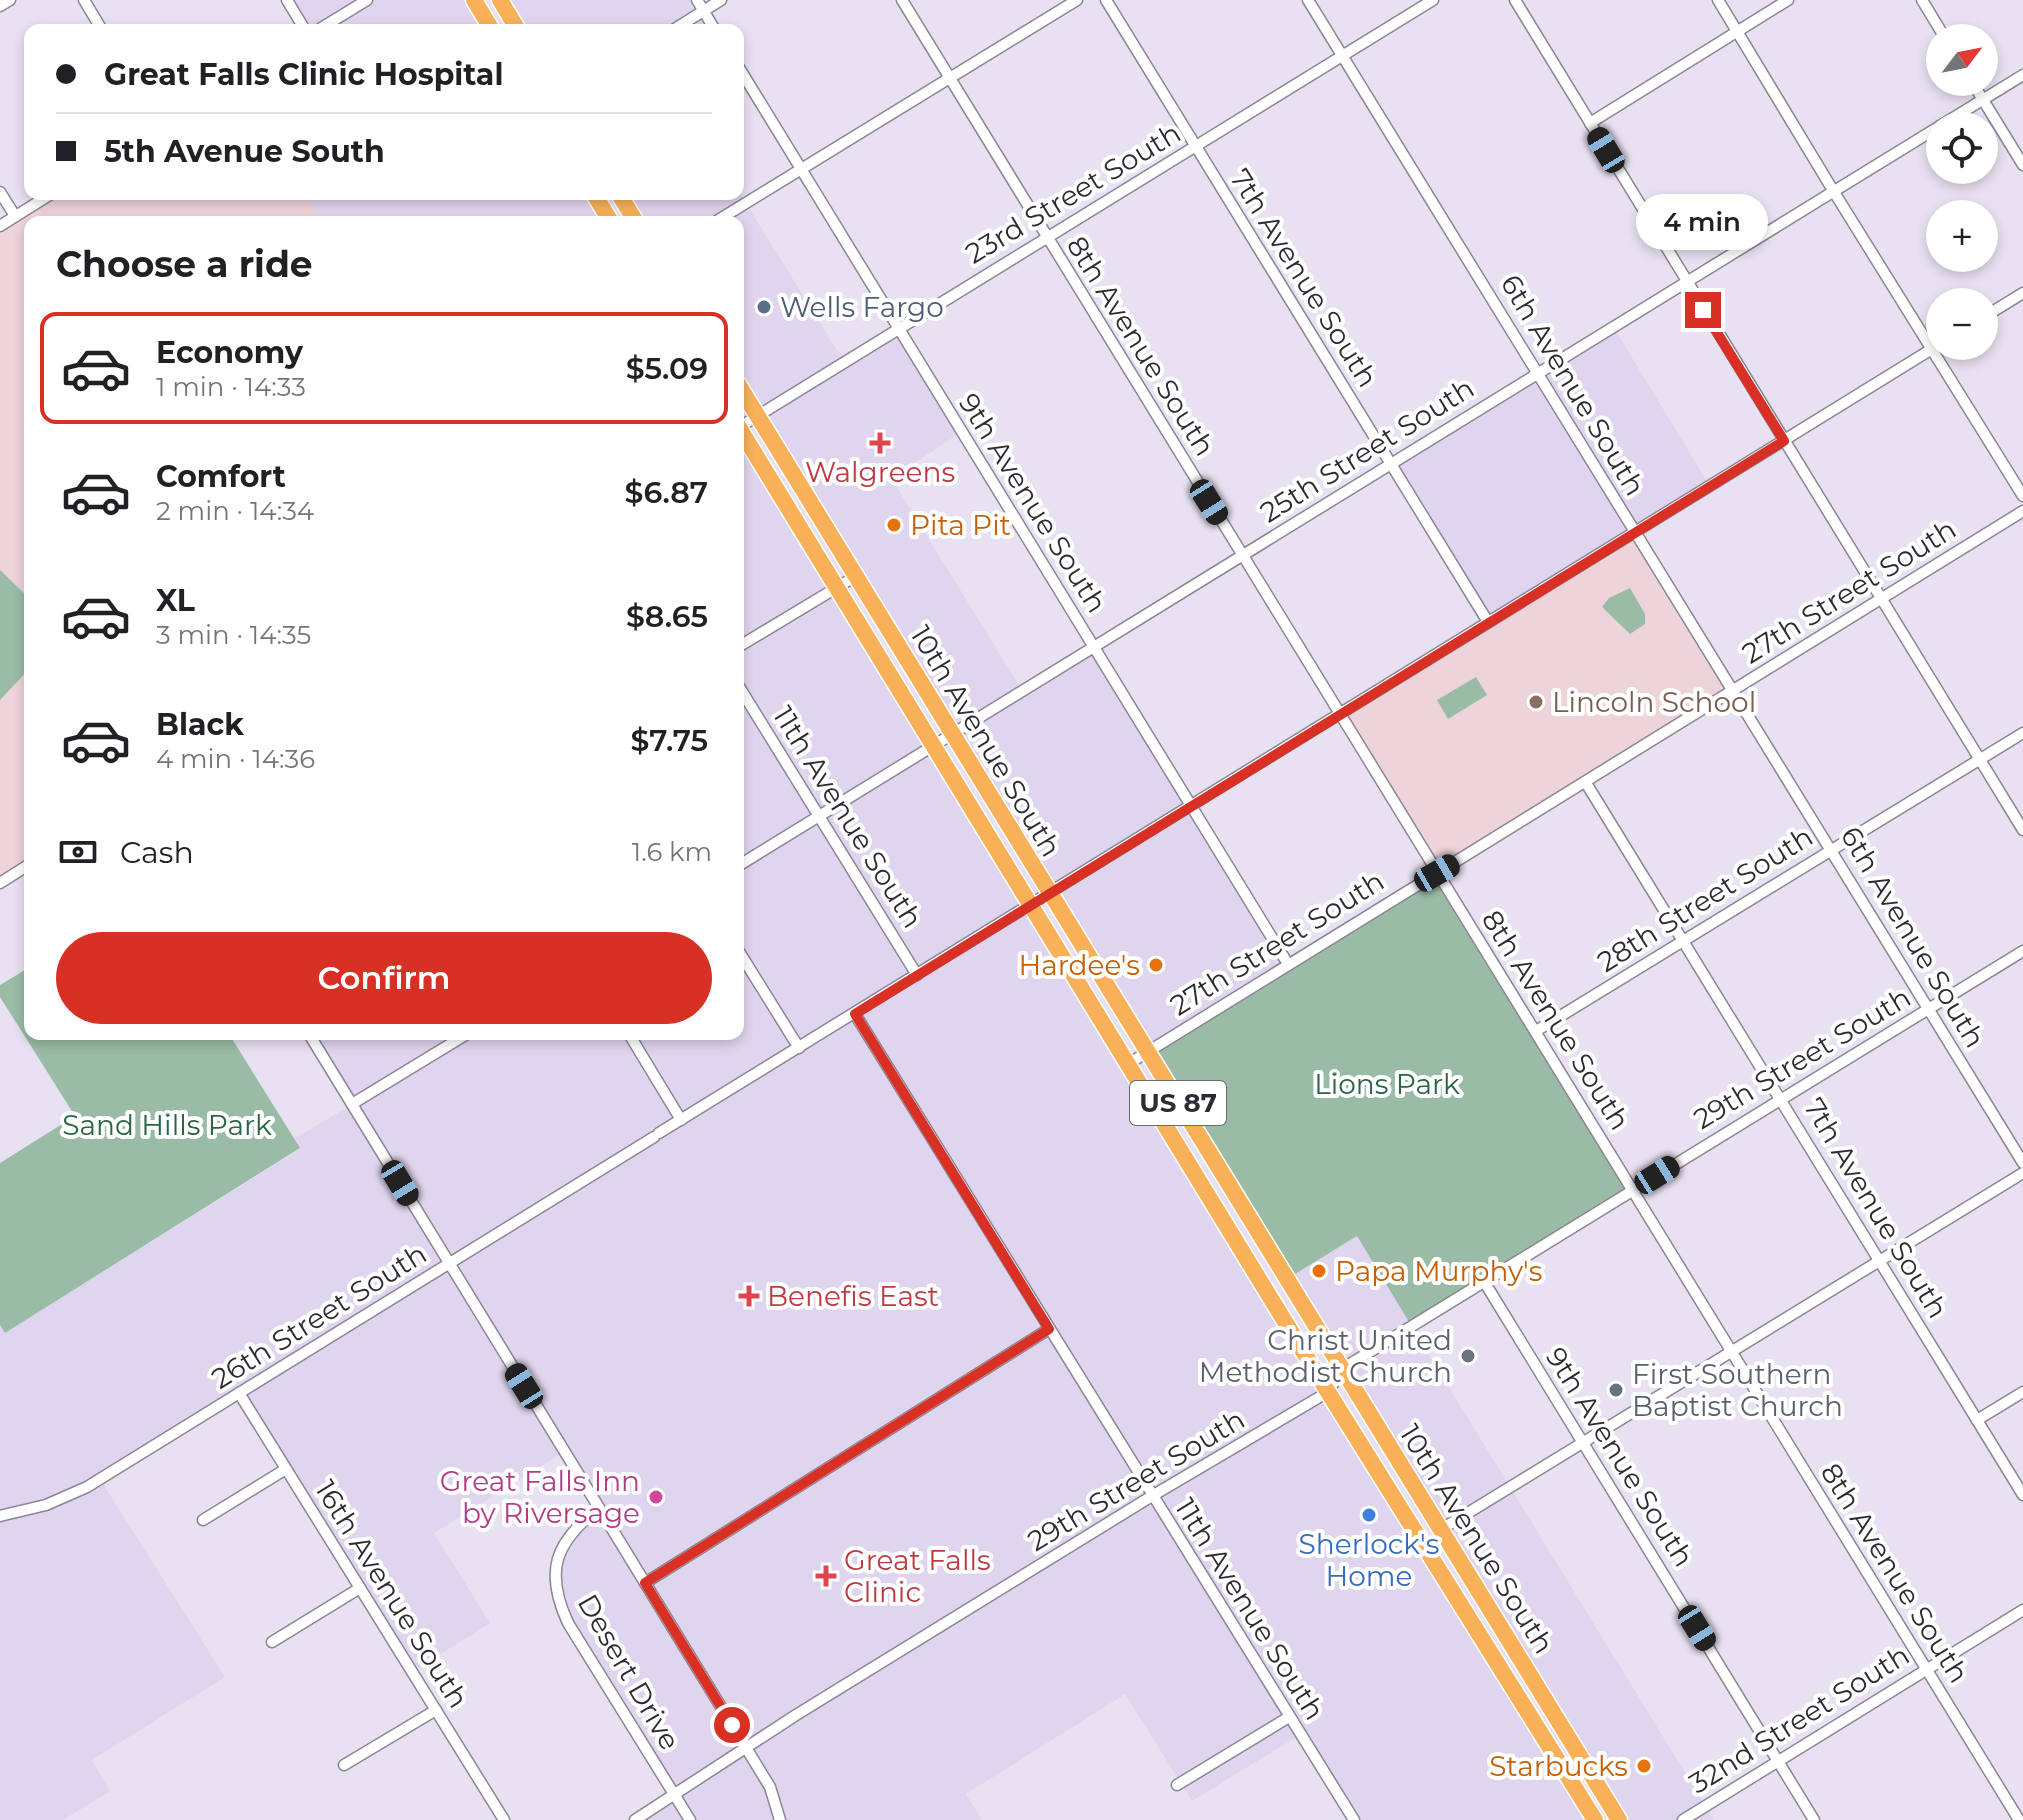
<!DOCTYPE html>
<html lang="en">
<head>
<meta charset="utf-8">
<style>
	:root { --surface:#fff; --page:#f2f2f2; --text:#202124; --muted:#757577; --line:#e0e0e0; --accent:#d93025 }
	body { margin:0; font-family:Montserrat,sans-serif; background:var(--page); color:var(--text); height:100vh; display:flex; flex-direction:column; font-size:30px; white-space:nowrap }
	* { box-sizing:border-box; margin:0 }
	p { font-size:26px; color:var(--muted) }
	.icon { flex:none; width:44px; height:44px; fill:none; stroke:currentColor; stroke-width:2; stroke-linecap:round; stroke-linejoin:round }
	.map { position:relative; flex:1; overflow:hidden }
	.sheet { position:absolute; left:24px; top:216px; width:720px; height:824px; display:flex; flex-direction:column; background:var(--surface); border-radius:16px; box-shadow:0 4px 12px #0003 }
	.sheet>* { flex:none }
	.hud { position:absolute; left:24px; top:24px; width:720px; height:176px; border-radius:16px; box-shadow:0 4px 12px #0003; display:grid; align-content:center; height:176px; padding:0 32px; background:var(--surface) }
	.needle { width:52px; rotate:58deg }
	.buttons { position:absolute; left:1926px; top:24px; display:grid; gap:16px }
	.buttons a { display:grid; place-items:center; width:72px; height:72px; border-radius:50%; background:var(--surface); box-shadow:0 4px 12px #0003; font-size:40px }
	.end { position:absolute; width:36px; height:36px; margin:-18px; border:10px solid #d93025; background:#fff; box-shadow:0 0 0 4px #fff }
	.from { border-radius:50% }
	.bubble { position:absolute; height:56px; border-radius:28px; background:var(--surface); box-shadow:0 4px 12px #0003; font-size:26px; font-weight:600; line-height:56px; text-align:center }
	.car { position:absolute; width:24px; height:48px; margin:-24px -12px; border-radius:10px; box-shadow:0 0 6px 2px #0007; background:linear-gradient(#222 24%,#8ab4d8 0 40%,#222 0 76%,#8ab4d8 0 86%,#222 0) }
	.hud b { display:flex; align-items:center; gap:28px; height:76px; font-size:30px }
	.hud b+b { border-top:2px solid var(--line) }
	.hud i { width:20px; height:20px; background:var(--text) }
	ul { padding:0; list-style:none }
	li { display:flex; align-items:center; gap:24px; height:112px; margin:0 16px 12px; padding:0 16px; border:4px solid transparent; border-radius:16px }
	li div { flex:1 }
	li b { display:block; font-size:30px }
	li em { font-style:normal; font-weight:600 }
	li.current { border-color:var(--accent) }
	li>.icon { width:72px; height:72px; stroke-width:1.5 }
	h2 { padding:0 32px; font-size:36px; line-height:96px }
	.pay { display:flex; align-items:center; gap:20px; height:88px; padding:0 32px; font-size:30px }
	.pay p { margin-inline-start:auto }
	.primary-button { display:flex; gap:16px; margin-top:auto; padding:16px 32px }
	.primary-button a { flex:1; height:92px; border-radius:48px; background:var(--accent); color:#fff; font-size:32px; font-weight:600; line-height:92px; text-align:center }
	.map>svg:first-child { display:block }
</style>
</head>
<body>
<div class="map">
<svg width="2023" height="1820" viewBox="0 0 2023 1820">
	<rect width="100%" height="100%" fill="#e8e1f2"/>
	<!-- built -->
	<g fill="#e0d5ee">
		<polygon points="287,0 475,0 494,30 305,30"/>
		<polygon points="500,0 697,0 715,30 518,30"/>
		<polygon points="738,190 836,349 847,360 898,329 962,432 891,478 1022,690 1093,647 1288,964 1146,1051 738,384 738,222 636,222 619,194 738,194"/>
		<polygon points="306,194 595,194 612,222 323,222"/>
		<polygon points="1614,328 1710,486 1488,622 1391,464"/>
		<polygon points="738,426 1595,1820 1353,1820 1300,1735 1192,1801 1125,1694 966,1794 982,1820 635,1820 674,1795 558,1602 557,1557 599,1508 564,1452 434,1533 490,1623 412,1672 239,1393 100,1479 225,1677 92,1760 110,1791 63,1820 0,1820 0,1325 5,1333 300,1149 294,1139 351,1105 309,1034 738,1034"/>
		<polygon points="1357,1236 1412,1327 1714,1820 1619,1820 1287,1279"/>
	</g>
	<!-- education -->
	<g fill="#edd3da">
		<polygon points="51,194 306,194 323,222 30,222 30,864 0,883 0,226"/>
		<polygon points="1635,532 1734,691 1437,873 1339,714"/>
	</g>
	<!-- green -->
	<g fill="#9abca6">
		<polygon points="0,570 30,599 30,668 0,700"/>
		<polygon points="1630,588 1645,614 1645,624 1630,634 1602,607 1609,598"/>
		<polygon points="1476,677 1487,695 1448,719 1437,700"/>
		<polygon points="1437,873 1633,1190 1412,1327 1357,1236 1287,1279 1146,1051"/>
		<polygon points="30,967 30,1034 229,1034 300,1148 5,1333 0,1325 0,1163 75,1116 0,997 0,985"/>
	</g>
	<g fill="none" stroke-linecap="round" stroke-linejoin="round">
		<defs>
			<g id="minor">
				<polyline points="84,0 102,30"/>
				<polyline points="287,0 305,30"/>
				<polyline points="697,0 715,30"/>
				<polyline points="902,0 2019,1820"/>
				<polyline points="1106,0 1488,622"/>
				<polyline points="1308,0 2023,1163"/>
				<polyline points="1515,0 2023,830"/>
				<polyline points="1718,0 1834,192 2023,496"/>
				<polyline points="1922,0 1945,38"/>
				<polyline points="0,6 10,0"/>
				<polyline points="318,30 367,0"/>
				<polyline points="673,30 721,0"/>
				<polyline points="738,66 1288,964"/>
				<polyline points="1972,82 2023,165"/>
				<polyline points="1590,123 1788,0"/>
				<polyline points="1940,126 2023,75"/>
				<polyline points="0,192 15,216"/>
				<polyline points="715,222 1077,0"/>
				<polyline points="0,226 51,194"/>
				<polyline points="1984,317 2023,293"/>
				<polyline points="738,428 1433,0"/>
				<polyline points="738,647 856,576"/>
				<polyline points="738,685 917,975"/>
				<polyline points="1586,783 2023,1495"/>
				<polyline points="738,866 1940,126"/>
				<polyline points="0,883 30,864"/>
				<polyline points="738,950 799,1048"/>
				<polyline points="855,1014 1354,1820"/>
				<polyline points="1536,1031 2023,733"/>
				<polyline points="309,1034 770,1787 780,1820"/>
				<polyline points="629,1034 681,1120"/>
				<polyline points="1128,1064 2023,511"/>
				<polyline points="352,1104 467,1034"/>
				<polyline points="659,1133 1940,344"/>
				<polyline points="1485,1283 1814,1820"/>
				<polyline points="239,1393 504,1820"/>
				<polyline points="1977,1420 2023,1392"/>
				<path d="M599 1508C555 1542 544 1571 568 1623L690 1820"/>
				<polyline points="0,1516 46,1505 87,1487 654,1137"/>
				<polyline points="203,1520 286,1469"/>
				<polyline points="1440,1530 2023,1173"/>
				<polyline points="645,1583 1049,1329"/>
				<polyline points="272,1642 360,1588"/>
				<polyline points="344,1765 436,1710"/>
				<polyline points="1177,1785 1289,1717"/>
				<polyline points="635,1820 796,1715 1152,1496 1328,1392 1342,1369 2023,951"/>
				<polyline points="1683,1820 2023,1610"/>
			</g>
			<g id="highway">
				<polyline points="474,0 492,30"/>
				<polyline points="500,0 518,30"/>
				<polyline points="594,194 611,222"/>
				<polyline points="619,194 636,222"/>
				<polyline points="738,384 1619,1820"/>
				<polyline points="738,426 1328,1392 1595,1820"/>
			</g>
		</defs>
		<!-- minor casing -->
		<use href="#minor" stroke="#8c8595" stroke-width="13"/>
		<!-- highway casing -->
		<use href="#highway" stroke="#fff" stroke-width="19"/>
		<!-- minor -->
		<use href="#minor" stroke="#fff" stroke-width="10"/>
		<!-- highway -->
		<use href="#highway" stroke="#f8b159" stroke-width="16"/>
	</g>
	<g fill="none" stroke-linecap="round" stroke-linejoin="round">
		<!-- route -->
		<polyline stroke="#d93025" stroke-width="10" points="732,1725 645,1583 1049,1329 855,1014 1784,441 1703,310"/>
	</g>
	<!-- markers -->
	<circle fill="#5c6f8a" stroke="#fff" stroke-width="3" cx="764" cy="307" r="8"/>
	<g fill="#e0444e" stroke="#fff" stroke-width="3">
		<path d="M876 431h8v8h8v8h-8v8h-8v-8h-8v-8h8z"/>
		<path d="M745 1284h8v8h8v8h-8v8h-8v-8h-8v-8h8z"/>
		<path d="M822 1564h8v8h8v8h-8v8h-8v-8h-8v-8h8z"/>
	</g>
	<g fill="#e8710a" stroke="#fff" stroke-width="3">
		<circle cx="894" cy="525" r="8"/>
		<circle cx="1156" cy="965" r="8"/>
		<circle cx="1319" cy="1271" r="8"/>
		<circle cx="1644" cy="1766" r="8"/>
	</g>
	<circle fill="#8d6e63" stroke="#fff" stroke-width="3" cx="1536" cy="702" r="8"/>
	<g fill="#6b7280" stroke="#fff" stroke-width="3">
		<circle cx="1468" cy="1356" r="8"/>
		<circle cx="1616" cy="1390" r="8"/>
	</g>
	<circle fill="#d1479c" stroke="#fff" stroke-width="3" cx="656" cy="1497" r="8"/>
	<circle fill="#3f7fe0" stroke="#fff" stroke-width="3" cx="1369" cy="1515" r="8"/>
	<g text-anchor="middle" stroke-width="8" stroke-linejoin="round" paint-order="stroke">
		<!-- shield labels -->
		<rect fill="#fff" stroke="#6d6b70" stroke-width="2" x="1130" y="1081" width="96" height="44" rx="6"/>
		<g font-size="26" font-weight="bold" fill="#2e2b32">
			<text x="1178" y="1112">US 87</text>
		</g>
		<!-- street labels -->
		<g font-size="28" fill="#2e2b32" stroke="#fff">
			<text transform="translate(1073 193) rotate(-31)" y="10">23rd Street South</text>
			<text transform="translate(1304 278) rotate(58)" y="10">7th Avenue South</text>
			<text transform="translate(1141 346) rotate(58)" y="10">8th Avenue South</text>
			<text transform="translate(1573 385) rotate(59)" y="10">6th Avenue South</text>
			<text transform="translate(1367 450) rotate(-32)" y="10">25th Street South</text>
			<text transform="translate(1033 503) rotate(58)" y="10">9th Avenue South</text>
			<text transform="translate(1849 591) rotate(-32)" y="10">27th Street South</text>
			<text transform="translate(986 741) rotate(59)" y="10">10th Avenue South</text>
			<text transform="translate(848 817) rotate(58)" y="10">11th Avenue South</text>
			<text transform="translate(1705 899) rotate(-32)" y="10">28th Street South</text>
			<text transform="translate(1913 937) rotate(59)" y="10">6th Avenue South</text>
			<text transform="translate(1277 943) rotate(-32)" y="10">27th Street South</text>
			<text transform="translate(1556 1020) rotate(58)" y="10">8th Avenue South</text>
			<text transform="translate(1802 1058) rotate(-31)" y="10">29th Street South</text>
			<text transform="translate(1876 1208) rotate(59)" y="10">7th Avenue South</text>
			<text transform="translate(319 1316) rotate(-32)" y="10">26th Street South</text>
			<text transform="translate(1620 1457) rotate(58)" y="10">9th Avenue South</text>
			<text transform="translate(1136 1480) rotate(-31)" y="10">29th Street South</text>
			<text transform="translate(1477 1539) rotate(58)" y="10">10th Avenue South</text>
			<text transform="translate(1895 1573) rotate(58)" y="10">8th Avenue South</text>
			<text transform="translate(392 1594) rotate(58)" y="10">16th Avenue South</text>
			<text transform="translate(1250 1609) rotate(58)" y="10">11th Avenue South</text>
			<text transform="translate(629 1672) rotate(60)" y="10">Desert Drive</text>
			<text transform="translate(1799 1719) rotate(-32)" y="10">32nd Street South</text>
		</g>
		<!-- service labels -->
		<g font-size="28" fill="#4e5e75" stroke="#fff" text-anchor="start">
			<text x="780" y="317">Wells Fargo</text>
		</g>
		<!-- health labels -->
		<g font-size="28" fill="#be3a42" stroke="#fff" text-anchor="start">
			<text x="880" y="482" text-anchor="middle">Walgreens</text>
			<text x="767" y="1306">Benefis East</text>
			<text x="844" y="1570">Great Falls<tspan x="844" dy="32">Clinic</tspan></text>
		</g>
		<!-- food labels -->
		<g font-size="28" fill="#c56008" stroke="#fff" text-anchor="start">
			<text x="910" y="535">Pita Pit</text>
			<text x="1140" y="975" text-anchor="end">Hardee's</text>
			<text x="1335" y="1281">Papa Murphy's</text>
			<text x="1628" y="1776" text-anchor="end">Starbucks</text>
		</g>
		<!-- education labels -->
		<g font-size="28" fill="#785e54" stroke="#fff" text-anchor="start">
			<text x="1552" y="712">Lincoln School</text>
		</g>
		<!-- park labels -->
		<g font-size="28" fill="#2b6546" stroke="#fff">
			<text x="1387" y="1094">Lions Park</text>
			<text x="167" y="1135">Sand Hills Park</text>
		</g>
		<!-- worship labels -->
		<g font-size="28" fill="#5b616d" stroke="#fff" text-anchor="end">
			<text x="1452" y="1350">Christ United<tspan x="1452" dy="32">Methodist Church</tspan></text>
			<text x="1632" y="1384" text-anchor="start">First Southern<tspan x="1632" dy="32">Baptist Church</tspan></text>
		</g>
		<!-- hotel labels -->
		<g font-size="28" fill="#b23c85" stroke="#fff" text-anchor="end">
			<text x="640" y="1491">Great Falls Inn<tspan x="640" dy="32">by Riversage</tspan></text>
		</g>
		<!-- shop labels -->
		<g font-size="28" fill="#366cbe" stroke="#fff">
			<text x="1369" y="1554">Sherlock's<tspan x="1369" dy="32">Home</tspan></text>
		</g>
	</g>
</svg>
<div class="buttons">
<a><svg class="needle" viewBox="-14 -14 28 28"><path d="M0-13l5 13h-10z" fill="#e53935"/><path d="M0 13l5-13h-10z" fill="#757577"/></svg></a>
<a><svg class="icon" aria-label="locate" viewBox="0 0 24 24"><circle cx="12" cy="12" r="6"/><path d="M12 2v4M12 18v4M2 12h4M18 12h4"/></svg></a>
<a>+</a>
<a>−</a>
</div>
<i class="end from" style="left:732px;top:1725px"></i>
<i class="end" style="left:1703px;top:310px"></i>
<div class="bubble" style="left:1636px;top:194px;width:132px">4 min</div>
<i class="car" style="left:1606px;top:150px;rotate:329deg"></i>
<i class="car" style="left:1209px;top:502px;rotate:148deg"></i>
<i class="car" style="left:1437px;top:873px;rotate:60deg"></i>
<i class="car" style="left:1657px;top:1175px;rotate:58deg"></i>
<i class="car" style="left:400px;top:1183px;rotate:149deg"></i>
<i class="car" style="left:524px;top:1386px;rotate:328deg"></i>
<i class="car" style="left:1697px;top:1628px;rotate:148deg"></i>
<div class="hud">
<b><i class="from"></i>Great Falls Clinic Hospital</b>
<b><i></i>5th Avenue South</b>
</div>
<section class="sheet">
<h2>Choose a ride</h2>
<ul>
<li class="current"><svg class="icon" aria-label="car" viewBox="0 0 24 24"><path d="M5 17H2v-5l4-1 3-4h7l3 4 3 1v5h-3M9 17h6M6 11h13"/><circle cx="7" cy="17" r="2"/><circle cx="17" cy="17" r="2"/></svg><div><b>Economy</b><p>1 min · 14:33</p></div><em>$5.09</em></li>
<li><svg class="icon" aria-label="car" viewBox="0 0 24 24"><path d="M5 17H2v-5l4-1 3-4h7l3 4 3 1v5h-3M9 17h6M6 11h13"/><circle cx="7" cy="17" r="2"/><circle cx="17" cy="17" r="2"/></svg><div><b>Comfort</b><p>2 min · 14:34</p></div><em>$6.87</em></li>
<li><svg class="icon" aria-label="car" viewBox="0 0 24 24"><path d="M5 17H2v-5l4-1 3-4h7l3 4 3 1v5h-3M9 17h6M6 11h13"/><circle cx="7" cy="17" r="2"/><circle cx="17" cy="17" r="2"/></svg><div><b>XL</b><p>3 min · 14:35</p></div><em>$8.65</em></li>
<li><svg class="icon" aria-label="car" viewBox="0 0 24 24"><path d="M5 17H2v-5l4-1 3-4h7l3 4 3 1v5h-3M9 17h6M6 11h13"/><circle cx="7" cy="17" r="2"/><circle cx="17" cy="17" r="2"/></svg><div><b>Black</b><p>4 min · 14:36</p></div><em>$7.75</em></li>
</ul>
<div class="pay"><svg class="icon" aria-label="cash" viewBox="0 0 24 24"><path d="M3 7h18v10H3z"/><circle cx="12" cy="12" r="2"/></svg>Cash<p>1.6 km</p></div>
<div class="primary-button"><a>Confirm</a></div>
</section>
</div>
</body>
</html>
